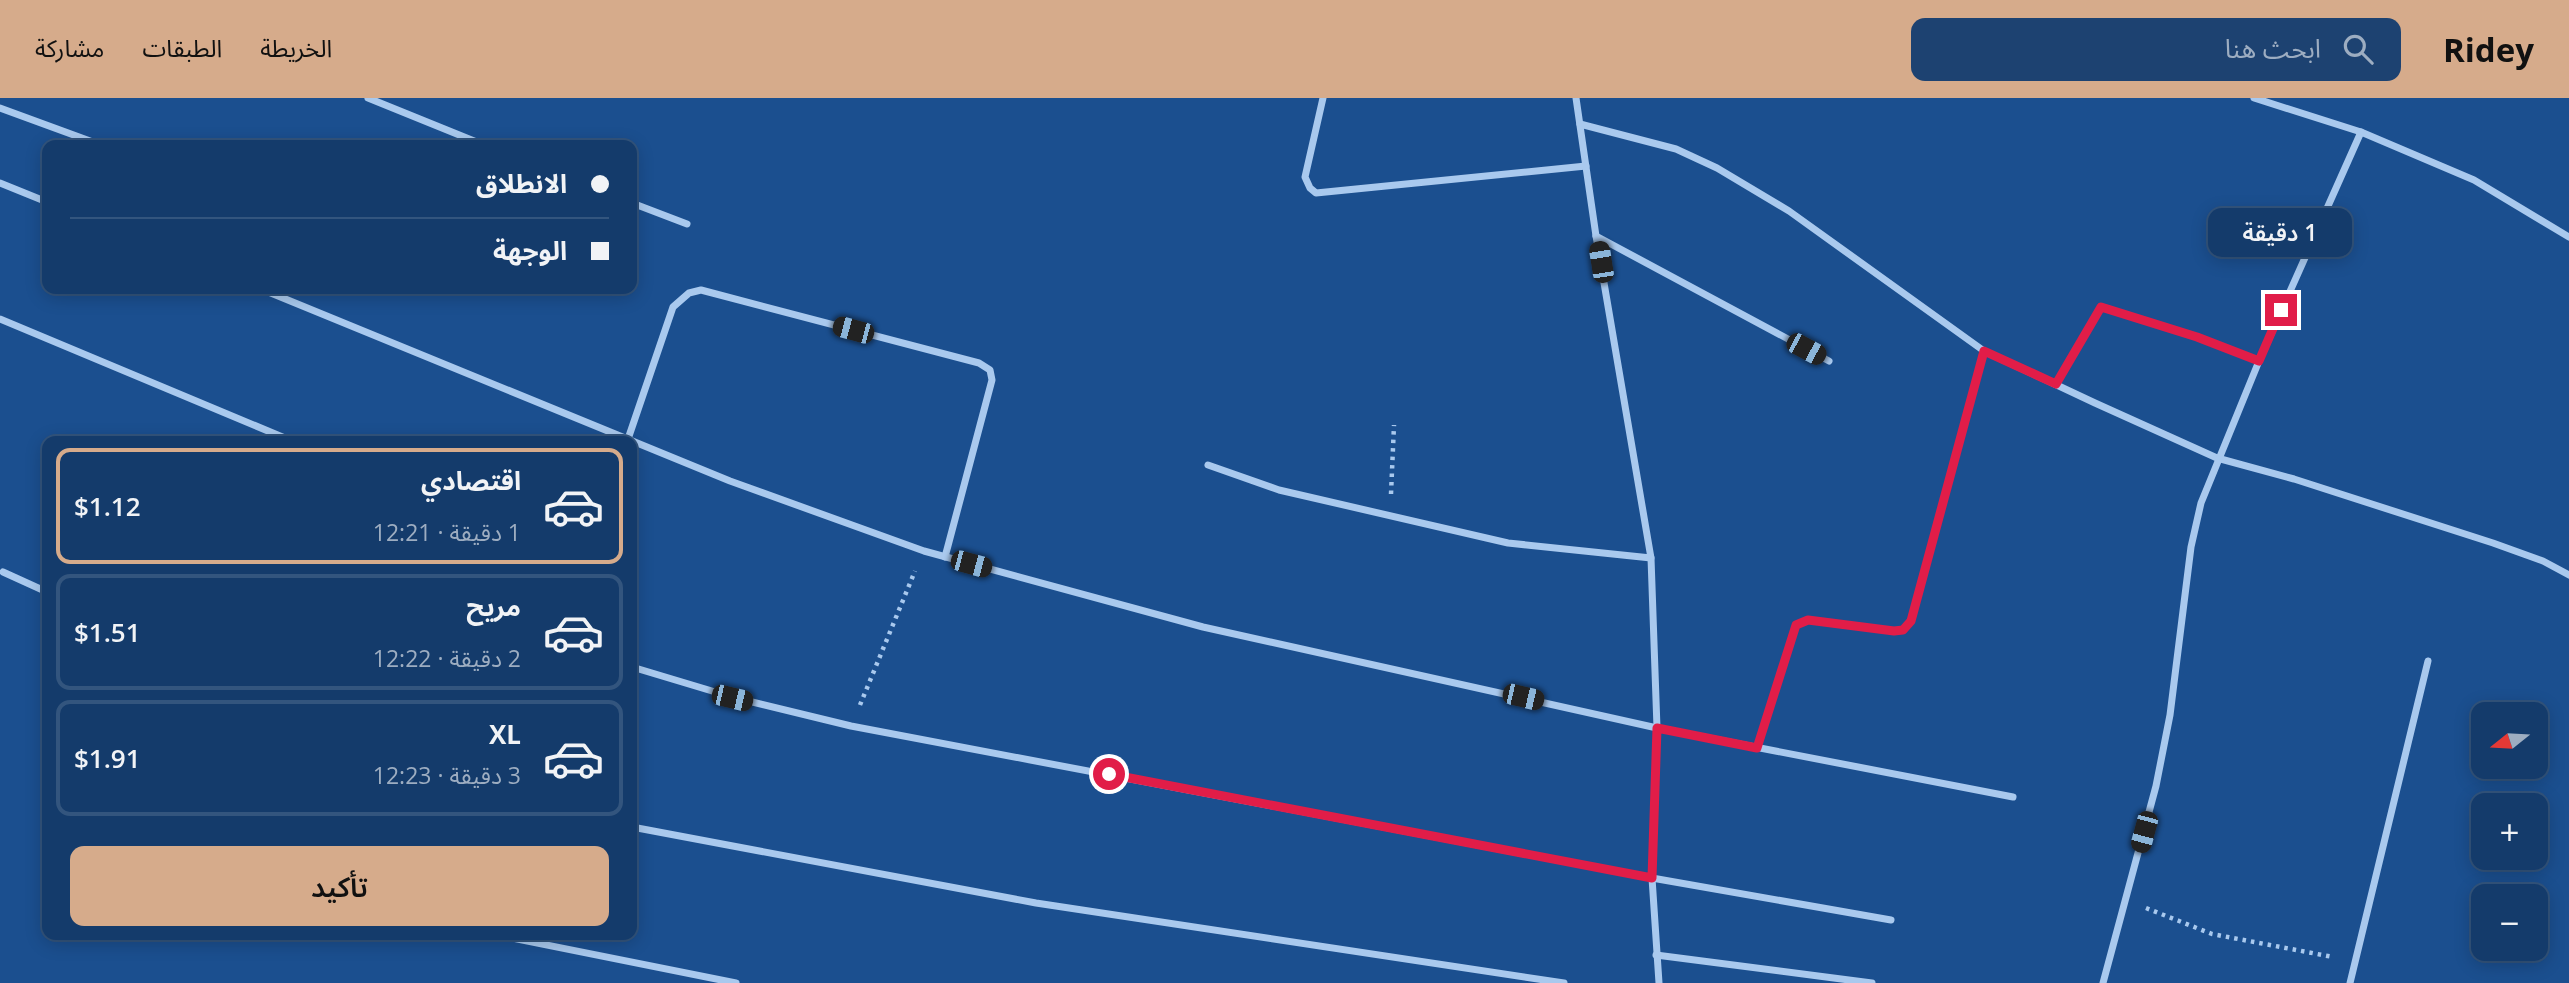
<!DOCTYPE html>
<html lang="ar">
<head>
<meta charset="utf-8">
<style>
	:root { --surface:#143b6b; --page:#1d4271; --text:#f1f3f6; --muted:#9dadc1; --line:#33557e; --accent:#d6ab8b }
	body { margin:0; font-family:"Open Sans","Noto Sans Arabic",sans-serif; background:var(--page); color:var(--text); direction:rtl; height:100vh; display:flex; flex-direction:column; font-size:26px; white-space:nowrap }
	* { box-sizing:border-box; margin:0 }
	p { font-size:23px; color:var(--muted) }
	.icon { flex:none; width:38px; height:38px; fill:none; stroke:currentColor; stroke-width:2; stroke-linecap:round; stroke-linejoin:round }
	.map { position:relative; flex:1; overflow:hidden; direction:ltr }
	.panel { position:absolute; left:42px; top:338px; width:595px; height:504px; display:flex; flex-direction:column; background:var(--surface); border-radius:14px; box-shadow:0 4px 18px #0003,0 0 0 2px var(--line); direction:rtl }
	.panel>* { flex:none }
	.banner { position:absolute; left:42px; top:42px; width:595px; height:154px; border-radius:14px; box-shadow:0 4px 18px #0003,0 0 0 2px var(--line); direction:rtl; display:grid; align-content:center; height:154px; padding:0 28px; background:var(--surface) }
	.needle { width:46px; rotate:252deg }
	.tools { position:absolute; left:2471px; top:604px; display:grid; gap:14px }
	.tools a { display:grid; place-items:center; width:77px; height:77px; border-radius:14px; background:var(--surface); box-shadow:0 4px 18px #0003,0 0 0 2px var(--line); font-size:35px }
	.end { position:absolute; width:32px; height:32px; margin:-16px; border:9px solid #e11d48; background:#fff; box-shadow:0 0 0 4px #fff }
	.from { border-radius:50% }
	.bubble { position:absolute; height:49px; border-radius:14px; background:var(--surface); box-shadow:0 4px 18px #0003,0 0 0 2px var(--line); font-size:23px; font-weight:600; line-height:49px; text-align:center; direction:rtl }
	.car { position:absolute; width:21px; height:42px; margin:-21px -10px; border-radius:9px; box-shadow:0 0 5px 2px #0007; background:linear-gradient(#222 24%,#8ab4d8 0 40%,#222 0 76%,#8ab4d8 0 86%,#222 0) }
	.banner b { display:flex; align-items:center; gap:24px; height:66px; font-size:26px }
	.banner b+b { border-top:2px solid var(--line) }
	.banner i { width:18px; height:18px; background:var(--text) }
	ul { padding:12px 0 0; list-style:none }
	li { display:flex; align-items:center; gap:21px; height:116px; margin:0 14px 10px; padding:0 14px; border:4px solid var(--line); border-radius:14px }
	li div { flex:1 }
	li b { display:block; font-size:26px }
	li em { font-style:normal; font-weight:600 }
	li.active { border-color:var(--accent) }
	li>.icon { width:63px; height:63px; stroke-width:1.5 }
	.button { display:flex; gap:14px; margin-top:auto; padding:14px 28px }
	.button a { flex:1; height:80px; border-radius:14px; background:var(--accent); color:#111; font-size:28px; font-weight:600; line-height:80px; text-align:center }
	header { display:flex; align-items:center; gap:42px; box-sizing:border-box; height:98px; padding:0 35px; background:var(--accent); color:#111 }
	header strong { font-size:33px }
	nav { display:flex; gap:38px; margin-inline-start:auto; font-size:24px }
	.search { width:490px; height:63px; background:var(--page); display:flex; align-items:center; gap:18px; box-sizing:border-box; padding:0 24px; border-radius:14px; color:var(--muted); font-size:26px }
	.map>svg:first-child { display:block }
</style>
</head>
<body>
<header>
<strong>Ridey</strong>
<div class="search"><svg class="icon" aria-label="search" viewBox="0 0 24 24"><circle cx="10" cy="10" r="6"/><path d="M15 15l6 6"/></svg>ابحث هنا</div>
<nav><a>الخريطة</a><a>الطبقات</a><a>مشاركة</a></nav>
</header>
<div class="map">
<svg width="2569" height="885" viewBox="0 0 2569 885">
	<rect width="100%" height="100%" fill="#1b4f8f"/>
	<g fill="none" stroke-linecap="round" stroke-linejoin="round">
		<!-- path -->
		<g stroke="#a9c9ee" stroke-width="4.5" stroke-dasharray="3.5 5" stroke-linecap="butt">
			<polyline points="1391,396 1394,327"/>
			<polyline points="860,607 915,473"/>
			<polyline points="2146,810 2212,836 2333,859"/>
		</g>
		<!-- street -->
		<g stroke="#a9c9ee" stroke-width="7">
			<polyline points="368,0 484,47"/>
			<polyline points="1323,0 1305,79 1310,90 1316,95 1586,68"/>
			<polyline points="1576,0 1596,138 1651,460 1657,630 1652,780 1659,885"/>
			<polyline points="2254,0 2361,34 2474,82 2569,139"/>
			<polyline points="0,10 101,47"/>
			<polyline points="1580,26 1676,51 1717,70 1789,113 1984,253 2095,305 2217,360 2294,381 2493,445 2543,463 2569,477"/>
			<polyline points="0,85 47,104"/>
			<polyline points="632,105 687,126"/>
			<polyline points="1596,138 1829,263"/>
			<polyline points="261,191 730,383 924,453 1203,529 1657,630 2013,699"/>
			<polyline points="0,221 292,343"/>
			<polyline points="2056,286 2101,209 2197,239 2259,263"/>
			<polyline points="628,341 673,209 689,195 701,192 979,265 990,272 992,282 945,459"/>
			<polyline points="1208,367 1279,392 1508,445 1651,460"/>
			<polyline points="3,474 47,494"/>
			<polyline points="632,569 732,599 851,628 1652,780 1891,822"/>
			<polyline points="1757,650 1796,527 1808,522 1894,533 1903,532 1911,523 1984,253"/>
			<polyline points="632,729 1036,805 1564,885"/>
			<polyline points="492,836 736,885"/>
			<polyline points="1656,857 1872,885"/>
			<polyline points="2103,885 2156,688 2170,617 2191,449 2201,405 2259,263 2361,34"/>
			<polyline points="2350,885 2428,563"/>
		</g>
	</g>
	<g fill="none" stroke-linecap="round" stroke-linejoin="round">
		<!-- route -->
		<polyline stroke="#e11d48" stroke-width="9" points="1109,676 1652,780 1657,630 1757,650 1796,527 1808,522 1894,533 1903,532 1911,523 1984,253 2056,286 2101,209 2197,239 2259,263 2281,212"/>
	</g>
</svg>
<div class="tools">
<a><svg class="needle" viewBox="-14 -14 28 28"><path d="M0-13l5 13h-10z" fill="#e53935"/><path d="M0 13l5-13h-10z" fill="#9dadc1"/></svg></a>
<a>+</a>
<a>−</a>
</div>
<i class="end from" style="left:1109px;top:676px"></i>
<i class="end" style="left:2281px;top:212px"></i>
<div class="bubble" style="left:2208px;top:110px;width:144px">1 دقيقة</div>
<i class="car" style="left:1601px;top:164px;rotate:351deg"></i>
<i class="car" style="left:853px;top:232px;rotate:285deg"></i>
<i class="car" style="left:1806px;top:251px;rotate:118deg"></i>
<i class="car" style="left:971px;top:466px;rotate:105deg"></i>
<i class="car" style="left:1523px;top:599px;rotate:103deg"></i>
<i class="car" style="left:732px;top:600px;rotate:103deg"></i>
<i class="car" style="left:2144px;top:734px;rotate:195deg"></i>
<div class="banner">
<b><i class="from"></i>الانطلاق</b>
<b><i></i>الوجهة</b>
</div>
<section class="panel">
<ul>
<li class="active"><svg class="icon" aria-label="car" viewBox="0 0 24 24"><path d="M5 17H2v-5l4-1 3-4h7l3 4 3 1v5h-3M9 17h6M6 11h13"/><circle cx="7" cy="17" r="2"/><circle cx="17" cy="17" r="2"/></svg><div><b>اقتصادي</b><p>1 دقيقة · 12:21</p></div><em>$1.12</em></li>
<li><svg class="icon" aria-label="car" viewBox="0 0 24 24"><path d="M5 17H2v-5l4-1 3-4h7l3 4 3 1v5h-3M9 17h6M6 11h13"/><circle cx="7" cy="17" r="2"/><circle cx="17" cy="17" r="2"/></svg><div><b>مريح</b><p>2 دقيقة · 12:22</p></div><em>$1.51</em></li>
<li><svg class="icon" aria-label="car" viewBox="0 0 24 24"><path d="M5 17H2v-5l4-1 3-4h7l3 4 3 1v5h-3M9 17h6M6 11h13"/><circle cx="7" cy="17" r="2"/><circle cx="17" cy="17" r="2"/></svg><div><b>XL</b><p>3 دقيقة · 12:23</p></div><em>$1.91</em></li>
</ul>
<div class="button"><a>تأكيد</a></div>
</section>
</div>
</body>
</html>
